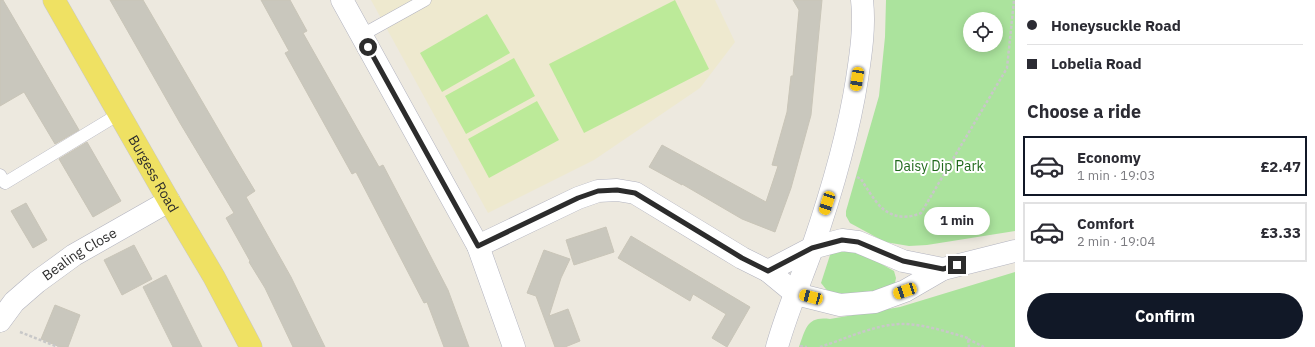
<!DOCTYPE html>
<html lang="en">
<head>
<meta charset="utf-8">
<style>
	:root { --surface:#fff; --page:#f7f7f7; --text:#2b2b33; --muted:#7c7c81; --line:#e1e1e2; --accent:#111827 }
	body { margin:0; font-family:"IBM Plex Sans",sans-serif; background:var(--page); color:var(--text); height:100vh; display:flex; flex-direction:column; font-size:15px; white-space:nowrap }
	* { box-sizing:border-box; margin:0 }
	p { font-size:13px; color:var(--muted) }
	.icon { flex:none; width:22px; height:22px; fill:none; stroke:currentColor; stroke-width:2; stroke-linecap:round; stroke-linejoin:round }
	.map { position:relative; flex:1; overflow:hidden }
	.details { display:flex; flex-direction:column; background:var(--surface); width:300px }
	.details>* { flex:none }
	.hud { display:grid; align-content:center; height:88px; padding:0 12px; background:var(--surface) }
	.controls { position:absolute; left:963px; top:12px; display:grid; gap:8px }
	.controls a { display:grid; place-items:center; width:40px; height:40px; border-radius:50%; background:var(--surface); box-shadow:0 2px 10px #0003; font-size:20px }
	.end { position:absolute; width:18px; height:18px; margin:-9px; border:5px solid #2c2c2c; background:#fff; box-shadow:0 0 0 2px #fff }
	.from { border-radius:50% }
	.bubble { position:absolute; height:28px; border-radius:14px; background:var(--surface); box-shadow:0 2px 10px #0003; font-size:13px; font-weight:700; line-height:28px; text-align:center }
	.car { position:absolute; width:12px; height:24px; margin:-12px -6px; border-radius:5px; box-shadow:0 0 3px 1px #0007; background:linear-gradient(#f5c518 24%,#345 0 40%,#f5c518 0 76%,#345 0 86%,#f5c518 0) }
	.hud b { display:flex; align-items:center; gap:14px; height:38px; font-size:15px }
	.hud b+b { border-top:1px solid var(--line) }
	.hud i { width:10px; height:10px; background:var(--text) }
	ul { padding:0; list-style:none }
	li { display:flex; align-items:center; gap:12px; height:60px; margin:0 8px 6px; padding:0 4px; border:2px solid var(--line); border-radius:0px }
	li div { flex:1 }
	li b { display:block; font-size:15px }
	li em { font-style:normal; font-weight:700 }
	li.selected { border-color:var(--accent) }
	li>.icon { width:36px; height:36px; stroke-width:1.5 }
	h2 { padding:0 12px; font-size:18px; line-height:48px }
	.button { display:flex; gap:8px; margin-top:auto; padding:8px 12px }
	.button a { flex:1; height:46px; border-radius:24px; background:var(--accent); color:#fff; font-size:16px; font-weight:700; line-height:46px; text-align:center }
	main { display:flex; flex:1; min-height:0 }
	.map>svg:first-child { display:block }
</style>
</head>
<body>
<main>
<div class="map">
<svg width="1015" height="347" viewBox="0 0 1015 347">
	<rect width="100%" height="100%" fill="#ede9df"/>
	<!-- education -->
	<polygon fill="#eee9cf" points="371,0 715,0 735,42 700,88 594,160 488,213"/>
	<!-- green -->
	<g fill="#abe39d" fill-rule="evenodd">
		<path d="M886 0H1015V231L927 245 909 246 885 242 850 223 846 216V211L879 96 885 37ZM970 19H996V45H970Z"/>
		<path d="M852 251 876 261 894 271 896 278 895 283C884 291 842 300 829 292 826 290 823 285 821 283L831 252Z"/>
		<path d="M1015 272V347H799C806 328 807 316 830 319L900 307Z"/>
	</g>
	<!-- pitch -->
	<g fill="#bcea99">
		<polygon points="675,0 709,69 584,133 549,64"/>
		<polygon points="487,14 510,53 442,92 420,53"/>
		<polygon points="514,58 535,96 466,134 445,96"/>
		<polygon points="537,101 559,140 489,178 468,139"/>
	</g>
	<!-- building -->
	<g fill="#c9c7bd" stroke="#c9c5b8">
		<polygon points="0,0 3,0 13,17 79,130 55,144 24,92 0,106"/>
		<polygon points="110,0 143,0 234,156 255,191 246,197 291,277 325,347 293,347 265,288 249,262 250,261 226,218 234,213 180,123"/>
		<polygon points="261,0 290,0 307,31 303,33 379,167 383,165 418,232 448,290 469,347 444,347 427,302 424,303 356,172 352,174 285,53 289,51"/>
		<polygon points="793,0 822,0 811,115 791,188 775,232 742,219 682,184 682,185 649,167 662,145 766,202 778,166 772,165 787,112 791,76 793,76 799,10"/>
		<polygon points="87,142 121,201 93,217 59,159"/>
		<polygon points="26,203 47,240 33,248 11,211"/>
		<polygon points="606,227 614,252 574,265 566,240"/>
		<polygon points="631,236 750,307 727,347 712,338 726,314 693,294 690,301 618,258"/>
		<polygon points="134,245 152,279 122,295 104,260"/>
		<polygon points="544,250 570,259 561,278 549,316 568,309 580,341 565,347 555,347 536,296 527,293"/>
		<polygon points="166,275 202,347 173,347 143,287"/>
		<polygon points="55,305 80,315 68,347 60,347 41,339"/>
	</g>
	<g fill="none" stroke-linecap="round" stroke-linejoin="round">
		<defs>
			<g id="service">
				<polyline points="362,35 425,0"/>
				<polyline points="0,175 5,183 119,114"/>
			</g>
			<g id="minor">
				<polyline points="342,0 478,246 514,347"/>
				<polyline points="478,246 578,198 598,191 617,190 635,193 742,258 768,271 796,294 840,305 875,302 905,291 943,269 1015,251"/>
				<polyline points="768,271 812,248 842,240 858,242 903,261 943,269"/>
				<path id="s1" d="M0 321 14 302 37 282 74 255 169 201"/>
				<path d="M777 347C786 314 800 282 812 249 831 194 848 137 857 79 861 53 865 26 862 0"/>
			</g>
			<g id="primary">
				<path id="s2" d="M54 0 169 201 214 277 251 347"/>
			</g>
		</defs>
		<!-- service casing -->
		<use href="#service" stroke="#b2b3bf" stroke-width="13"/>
		<!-- minor casing -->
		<use href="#minor" stroke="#b2b3bf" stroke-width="23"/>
		<!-- primary casing -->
		<use href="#primary" stroke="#c8c8c8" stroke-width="23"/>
		<!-- path -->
		<g stroke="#c8c8c8" stroke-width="2.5" stroke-dasharray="3 2" stroke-linecap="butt">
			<path d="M857 177 861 179C866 187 875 202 882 208 893 218 908 219 921 213L1007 68 1014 0"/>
			<polyline points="20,332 58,347"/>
			<polyline points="968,339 984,347"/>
			<polyline points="800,346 807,347"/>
			<path d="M820 347C845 339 876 324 902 324 925 324 947 332 968 338L969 347"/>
		</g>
		<!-- service -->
		<use href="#service" stroke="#fff" stroke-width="12"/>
		<!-- minor -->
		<use href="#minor" stroke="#fff" stroke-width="22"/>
		<!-- primary -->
		<use href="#primary" stroke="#efe163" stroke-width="22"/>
	</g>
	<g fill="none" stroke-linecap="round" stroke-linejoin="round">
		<!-- route -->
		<polyline stroke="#2c2c2c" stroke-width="5" points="368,47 478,246 578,198 598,191 617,190 635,193 742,258 768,271 812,248 842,240 858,242 903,261 943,269 957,265"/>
	</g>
	<g text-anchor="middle" stroke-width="4" stroke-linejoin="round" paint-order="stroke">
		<!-- park labels -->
		<g font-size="14" fill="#21691c" stroke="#fff">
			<text x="939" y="171">Daisy Dip Park</text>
		</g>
		<!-- street labels -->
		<g font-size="14" fill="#2c2c2c" stroke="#fff">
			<text dy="5" stroke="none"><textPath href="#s2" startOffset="200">Burgess Road</textPath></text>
			<text dy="5" stroke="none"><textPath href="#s1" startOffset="105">Bealing Close</textPath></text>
		</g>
	</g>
</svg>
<div class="controls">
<a><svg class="icon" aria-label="locate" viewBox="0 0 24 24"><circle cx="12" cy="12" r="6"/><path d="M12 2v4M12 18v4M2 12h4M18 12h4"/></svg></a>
</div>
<i class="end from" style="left:368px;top:47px"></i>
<i class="end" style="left:957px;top:265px"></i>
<div class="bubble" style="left:924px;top:207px;width:66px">1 min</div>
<i class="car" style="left:857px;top:79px;rotate:189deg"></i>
<i class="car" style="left:827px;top:203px;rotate:198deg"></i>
<i class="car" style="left:905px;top:291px;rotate:251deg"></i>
<i class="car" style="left:811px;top:297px;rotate:285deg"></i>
</div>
<section class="details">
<div class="hud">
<b><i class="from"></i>Honeysuckle Road</b>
<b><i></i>Lobelia Road</b>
</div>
<h2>Choose a ride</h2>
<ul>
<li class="selected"><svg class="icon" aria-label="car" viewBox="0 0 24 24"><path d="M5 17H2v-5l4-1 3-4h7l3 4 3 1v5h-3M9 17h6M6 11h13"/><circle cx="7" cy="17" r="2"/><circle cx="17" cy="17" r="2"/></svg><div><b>Economy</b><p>1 min · 19:03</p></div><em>£2.47</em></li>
<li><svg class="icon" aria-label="car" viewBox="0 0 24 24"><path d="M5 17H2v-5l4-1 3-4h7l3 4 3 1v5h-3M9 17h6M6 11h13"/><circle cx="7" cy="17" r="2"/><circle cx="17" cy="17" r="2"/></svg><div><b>Comfort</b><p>2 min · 19:04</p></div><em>£3.33</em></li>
</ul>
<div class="button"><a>Confirm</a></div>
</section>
</main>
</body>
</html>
